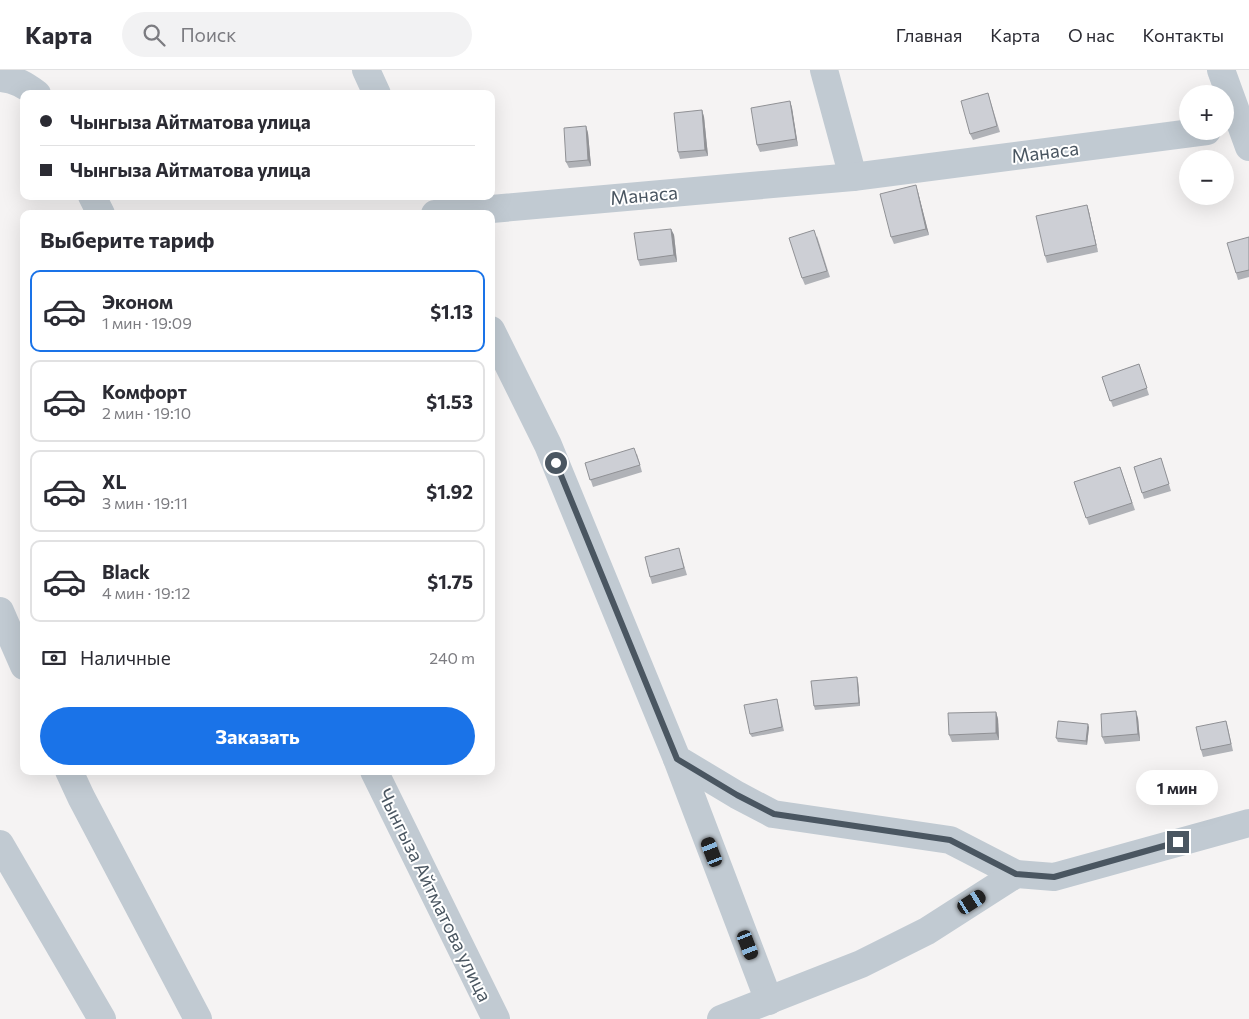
<!DOCTYPE html>
<html lang="ru">
<head>
<meta charset="utf-8">
<style>
	:root { --surface:#fff; --page:#f2f2f3; --text:#2b2b33; --muted:#7c7c81; --line:#e1e1e2; --accent:#1a73e8 }
	body { margin:0; font-family:Commissioner,sans-serif; background:var(--page); color:var(--text); height:100vh; display:flex; flex-direction:column; font-size:19px; white-space:nowrap }
	* { box-sizing:border-box; margin:0 }
	p { font-size:16px; color:var(--muted) }
	.icon { flex:none; width:28px; height:28px; fill:none; stroke:currentColor; stroke-width:2; stroke-linecap:round; stroke-linejoin:round }
	.map { position:relative; flex:1; overflow:hidden }
	.side { position:absolute; left:20px; top:140px; width:475px; height:565px; display:flex; flex-direction:column; background:var(--surface); border-radius:10px; box-shadow:0 5px 20px #0002 }
	.side>* { flex:none }
	.banner { position:absolute; left:20px; top:20px; width:475px; height:110px; border-radius:10px; box-shadow:0 5px 20px #0002; display:grid; align-content:center; height:110px; padding:0 20px; background:var(--surface) }
	.buttons { position:absolute; left:1179px; top:15px; display:grid; gap:10px }
	.buttons a { display:grid; place-items:center; width:55px; height:55px; border-radius:50%; background:var(--surface); box-shadow:0 5px 20px #0002; font-size:25px }
	.end { position:absolute; width:22px; height:22px; margin:-11px; border:6px solid #4a5661; background:#fff; box-shadow:0 0 0 2px #fff }
	.from { border-radius:50% }
	.bubble { position:absolute; height:35px; border-radius:18px; background:var(--surface); box-shadow:0 5px 20px #0002; font-size:16px; font-weight:700; line-height:35px; text-align:center }
	.car { position:absolute; width:15px; height:30px; margin:-15px -8px; border-radius:6px; box-shadow:0 0 4px 1px #0007; background:linear-gradient(#222 24%,#8ab4d8 0 40%,#222 0 76%,#8ab4d8 0 86%,#222 0) }
	.banner b { display:flex; align-items:center; gap:18px; height:48px; font-size:19px }
	.banner b+b { border-top:1px solid var(--line) }
	.banner i { width:12px; height:12px; background:var(--text) }
	ul { padding:0; list-style:none }
	li { display:flex; align-items:center; gap:15px; height:82px; margin:0 10px 8px; padding:0 10px; border:2px solid var(--line); border-radius:10px }
	li div { flex:1 }
	li b { display:block; font-size:19px }
	li em { font-style:normal; font-weight:700 }
	li.current { border-color:var(--accent) }
	li>.icon { width:45px; height:45px; stroke-width:1.5 }
	h2 { padding:0 20px; font-size:22px; line-height:60px }
	.pay { display:flex; align-items:center; gap:12px; height:55px; padding:0 20px; font-size:19px }
	.pay p { margin-inline-start:auto }
	.action { display:flex; gap:10px; margin-top:auto; padding:10px 20px }
	.action a { flex:1; height:58px; border-radius:30px; background:var(--accent); color:#fff; font-size:20px; font-weight:700; line-height:58px; text-align:center }
	header { display:flex; align-items:center; gap:30px; box-sizing:border-box; height:70px; padding:0 25px; background:var(--surface); border-bottom:1px solid var(--line) }
	header strong { font-size:24px }
	nav { display:flex; gap:28px; margin-inline-start:auto; font-size:18px }
	.search { width:350px; height:45px; background:var(--page); display:flex; align-items:center; gap:12px; box-sizing:border-box; padding:0 18px; border-radius:28px; color:var(--muted); font-size:19px }
	.map>svg:first-child { display:block }
</style>
</head>
<body>
<header>
<strong>Карта</strong>
<div class="search"><svg class="icon" aria-label="search" viewBox="0 0 24 24"><circle cx="10" cy="10" r="6"/><path d="M15 15l6 6"/></svg>Поиск</div>
<nav><a>Главная</a><a>Карта</a><a>О нас</a><a>Контакты</a></nav>
</header>
<div class="map">
<svg width="1249" height="949" viewBox="0 0 1249 949">
	<rect width="100%" height="100%" fill="#f5f3f3"/>
	<g fill="none" stroke-linecap="round" stroke-linejoin="round">
		<!-- minor -->
		<g stroke="#c1cad2" stroke-width="28">
			<polyline points="366,0 377,24"/>
			<polyline points="824,0 853,107"/>
			<polyline points="1221,0 1249,77"/>
			<path d="M0 8C15 9 25 15 37 24"/>
			<polyline points="92,126 101,144"/>
			<polyline points="435,144 853,107 1207,61"/>
			<polyline points="491,260 548,375 677,689 737,725 773,744 950,770 1016,804 1054,807 1249,753"/>
			<polyline points="0,541 24,596"/>
			<polyline points="677,689 769,931"/>
			<polyline points="69,701 81,727 198,949"/>
			<polyline points="374,701 496,949"/>
			<polyline points="0,774 102,949"/>
			<polyline points="721,949 861,894 927,861 1016,804"/>
		</g>
	</g>
	<!-- wall -->
	<g fill="#b0b2b7">
		<polygon points="988,23 1000,62 973,70 970,64"/>
		<polygon points="790,31 792,38 798,76 760,82 757,75"/>
		<polygon points="702,40 704,47 708,86 680,89 678,82"/>
		<polygon points="586,56 588,63 591,96 569,98 566,92"/>
		<polygon points="918,122 929,165 894,174 891,167"/>
		<polygon points="1087,135 1089,142 1098,182 1047,193 1045,186"/>
		<polygon points="671,159 674,165 677,192 640,196 638,190"/>
		<polygon points="817,166 830,207 805,215 802,208"/>
		<polygon points="1249,167 1249,207 1238,210 1236,203"/>
		<polygon points="1139,294 1149,325 1113,337 1102,307"/>
		<polygon points="637,384 642,402 593,417 585,393"/>
		<polygon points="1161,388 1171,421 1144,429 1134,397"/>
		<polygon points="1120,397 1135,440 1089,455 1074,412"/>
		<polygon points="681,485 687,505 652,514 650,507"/>
		<polygon points="858,611 860,636 815,640 814,636"/>
		<polygon points="777,629 784,661 752,667 750,664"/>
		<polygon points="996,642 998,649 999,670 952,672 949,665"/>
		<polygon points="1138,648 1140,671 1105,674 1102,667"/>
		<polygon points="1226,651 1228,658 1233,681 1203,687 1201,680"/>
		<polygon points="1089,657 1087,675 1058,672 1056,668"/>
	</g>
	<!-- shaded-wall -->
	<g fill="#909195">
		<polygon points="790,31 792,38 798,76 796,69"/>
		<polygon points="702,40 704,47 708,86 705,80"/>
		<polygon points="586,56 588,63 591,96 588,90"/>
		<polygon points="916,115 918,122 929,165 926,159"/>
		<polygon points="1087,135 1089,142 1098,182 1096,175"/>
		<polygon points="671,159 674,165 677,192 674,185"/>
		<polygon points="857,607 858,611 860,636 859,633"/>
		<polygon points="1136,641 1138,648 1140,671 1138,664"/>
		<polygon points="996,642 998,649 999,670 996,663"/>
		<polygon points="1088,654 1089,657 1087,675 1086,671"/>
	</g>
	<!-- building -->
	<g fill="#cdcfd5" stroke="#909195">
		<polygon points="988,23 997,56 970,64 961,31"/>
		<polygon points="790,31 796,69 757,75 751,38"/>
		<polygon points="702,40 705,80 678,82 674,43"/>
		<polygon points="586,56 588,90 566,92 564,58"/>
		<polygon points="916,115 926,159 891,167 880,124"/>
		<polygon points="1087,135 1096,175 1045,186 1036,146"/>
		<polygon points="671,159 674,185 638,190 634,163"/>
		<polygon points="814,160 827,201 802,208 789,168"/>
		<polygon points="1249,167 1249,200 1236,203 1227,173"/>
		<polygon points="1139,294 1147,318 1110,331 1102,307"/>
		<polygon points="634,378 640,395 590,410 585,393"/>
		<polygon points="1161,388 1169,414 1142,423 1134,397"/>
		<polygon points="1120,397 1132,433 1086,448 1074,412"/>
		<polygon points="679,478 684,498 650,507 645,487"/>
		<polygon points="857,607 859,633 814,636 811,611"/>
		<polygon points="777,629 782,657 750,664 744,635"/>
		<polygon points="1136,641 1138,664 1102,667 1101,644"/>
		<polygon points="996,642 996,663 949,665 948,643"/>
		<polygon points="1058,651 1088,654 1086,671 1056,668"/>
		<polygon points="1226,651 1231,674 1201,680 1196,657"/>
	</g>
	<g fill="none" stroke-linecap="round" stroke-linejoin="round">
		<!-- route -->
		<polyline stroke="#4a5661" stroke-width="6" points="556,393 677,689 737,725 774,744 950,770 1016,804 1054,807 1178,772"/>
	</g>
	<g text-anchor="middle" stroke-width="4" stroke-linejoin="round" paint-order="stroke">
		<!-- street labels -->
		<g font-size="19" fill="#4a5661" stroke="#fff">
			<text transform="translate(1045 82) rotate(-7)" y="7">Манаса</text>
			<text transform="translate(644 125) rotate(-5)" y="7">Манаса</text>
			<text transform="translate(435 825) rotate(64)" y="7">Чынгыза Айтматова улица</text>
		</g>
	</g>
</svg>
<div class="buttons">
<a>+</a>
<a>−</a>
</div>
<i class="end from" style="left:556px;top:393px"></i>
<i class="end" style="left:1178px;top:772px"></i>
<div class="bubble" style="left:1136px;top:700px;width:82px">1 мин</div>
<i class="car" style="left:712px;top:782px;rotate:339deg"></i>
<i class="car" style="left:972px;top:832px;rotate:57deg"></i>
<i class="car" style="left:748px;top:875px;rotate:159deg"></i>
<div class="banner">
<b><i class="from"></i>Чынгыза Айтматова улица</b>
<b><i></i>Чынгыза Айтматова улица</b>
</div>
<section class="side">
<h2>Выберите тариф</h2>
<ul>
<li class="current"><svg class="icon" aria-label="car" viewBox="0 0 24 24"><path d="M5 17H2v-5l4-1 3-4h7l3 4 3 1v5h-3M9 17h6M6 11h13"/><circle cx="7" cy="17" r="2"/><circle cx="17" cy="17" r="2"/></svg><div><b>Эконом</b><p>1 мин · 19:09</p></div><em>$1.13</em></li>
<li><svg class="icon" aria-label="car" viewBox="0 0 24 24"><path d="M5 17H2v-5l4-1 3-4h7l3 4 3 1v5h-3M9 17h6M6 11h13"/><circle cx="7" cy="17" r="2"/><circle cx="17" cy="17" r="2"/></svg><div><b>Комфорт</b><p>2 мин · 19:10</p></div><em>$1.53</em></li>
<li><svg class="icon" aria-label="car" viewBox="0 0 24 24"><path d="M5 17H2v-5l4-1 3-4h7l3 4 3 1v5h-3M9 17h6M6 11h13"/><circle cx="7" cy="17" r="2"/><circle cx="17" cy="17" r="2"/></svg><div><b>XL</b><p>3 мин · 19:11</p></div><em>$1.92</em></li>
<li><svg class="icon" aria-label="car" viewBox="0 0 24 24"><path d="M5 17H2v-5l4-1 3-4h7l3 4 3 1v5h-3M9 17h6M6 11h13"/><circle cx="7" cy="17" r="2"/><circle cx="17" cy="17" r="2"/></svg><div><b>Black</b><p>4 мин · 19:12</p></div><em>$1.75</em></li>
</ul>
<div class="pay"><svg class="icon" aria-label="cash" viewBox="0 0 24 24"><path d="M3 7h18v10H3z"/><circle cx="12" cy="12" r="2"/></svg>Наличные<p>240 m</p></div>
<div class="action"><a>Заказать</a></div>
</section>
</div>
</body>
</html>
